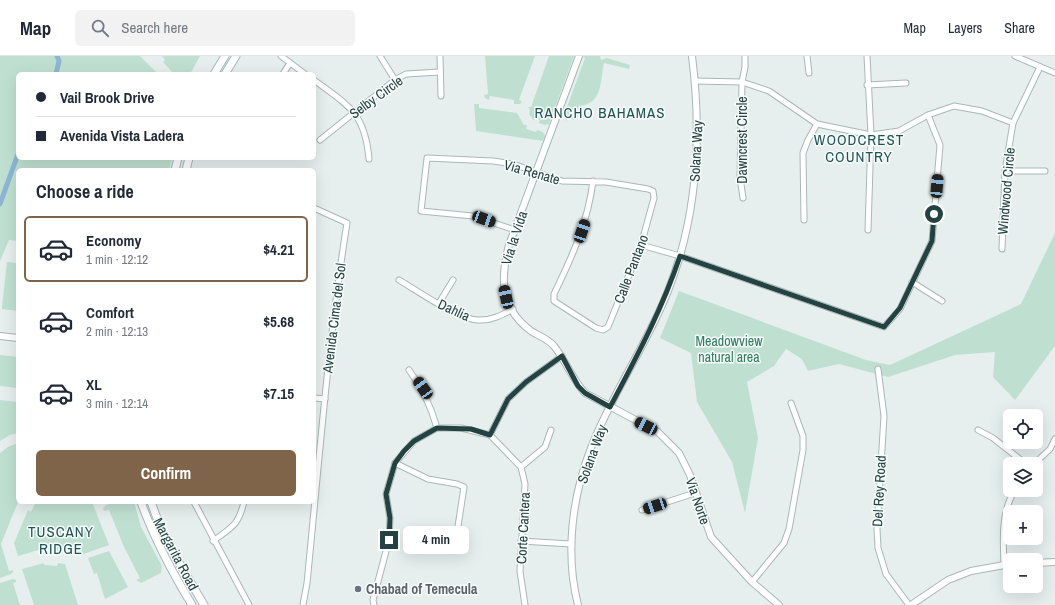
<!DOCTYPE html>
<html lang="en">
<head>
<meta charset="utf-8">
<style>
	:root { --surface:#fff; --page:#f2f2f3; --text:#1f2937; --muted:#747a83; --line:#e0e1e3; --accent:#7f6449 }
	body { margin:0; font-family:"Archivo Narrow",sans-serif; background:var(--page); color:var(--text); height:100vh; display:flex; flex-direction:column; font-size:15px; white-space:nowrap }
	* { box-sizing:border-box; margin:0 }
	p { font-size:13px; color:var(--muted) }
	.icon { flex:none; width:22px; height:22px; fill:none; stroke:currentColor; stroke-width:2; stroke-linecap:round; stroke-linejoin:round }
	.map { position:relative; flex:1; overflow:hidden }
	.drawer { position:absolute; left:16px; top:112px; width:300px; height:336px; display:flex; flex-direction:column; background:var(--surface); border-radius:6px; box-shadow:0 4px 16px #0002 }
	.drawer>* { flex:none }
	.top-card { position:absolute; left:16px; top:16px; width:300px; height:88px; border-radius:6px; box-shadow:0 4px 16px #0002; display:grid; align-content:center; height:88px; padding:0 20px; background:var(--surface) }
	.buttons { position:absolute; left:1003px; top:353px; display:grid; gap:8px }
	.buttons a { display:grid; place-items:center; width:40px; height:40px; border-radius:6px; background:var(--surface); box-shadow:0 4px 16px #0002; font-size:20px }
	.end { position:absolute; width:18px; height:18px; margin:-9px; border:5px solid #244242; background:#fff; box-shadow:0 0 0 2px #fff }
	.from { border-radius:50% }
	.bubble { position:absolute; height:28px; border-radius:6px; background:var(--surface); box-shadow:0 4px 16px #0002; font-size:13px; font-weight:700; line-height:28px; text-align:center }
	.car { position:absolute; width:12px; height:24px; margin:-12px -6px; border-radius:5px; box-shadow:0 0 3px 1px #0007; background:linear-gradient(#222 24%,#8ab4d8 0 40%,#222 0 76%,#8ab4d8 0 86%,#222 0) }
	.top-card b { display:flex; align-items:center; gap:14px; height:38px; font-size:15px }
	.top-card b+b { border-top:1px solid var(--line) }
	.top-card i { width:10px; height:10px; background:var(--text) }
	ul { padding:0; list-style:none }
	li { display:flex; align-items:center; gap:12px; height:66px; margin:0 8px 6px; padding:0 12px; border:2px solid transparent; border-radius:6px }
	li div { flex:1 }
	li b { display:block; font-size:15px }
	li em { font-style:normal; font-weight:700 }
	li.selected { border-color:var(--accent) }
	li>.icon { width:36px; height:36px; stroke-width:1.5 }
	h2 { padding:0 20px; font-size:18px; line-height:48px }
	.primary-button { display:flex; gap:8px; margin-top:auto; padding:8px 20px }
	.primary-button a { flex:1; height:46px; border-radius:6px; background:var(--accent); color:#fff; font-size:16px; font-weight:700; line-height:46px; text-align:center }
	header { display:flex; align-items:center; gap:24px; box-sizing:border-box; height:56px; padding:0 20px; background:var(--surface); border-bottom:1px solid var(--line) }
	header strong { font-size:19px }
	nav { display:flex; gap:22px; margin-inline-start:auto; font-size:14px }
	.search { width:280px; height:36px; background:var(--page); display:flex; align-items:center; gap:10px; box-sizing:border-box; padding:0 14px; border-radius:6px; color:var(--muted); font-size:15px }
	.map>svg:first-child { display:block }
</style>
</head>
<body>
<header>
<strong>Map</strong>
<div class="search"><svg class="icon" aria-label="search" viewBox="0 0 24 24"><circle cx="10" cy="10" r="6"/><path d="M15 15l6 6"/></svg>Search here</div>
<nav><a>Map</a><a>Layers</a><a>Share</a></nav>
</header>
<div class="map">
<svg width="1055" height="549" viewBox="0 0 1055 549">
	<rect width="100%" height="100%" fill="#e6efed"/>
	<!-- green -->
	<g fill="#bfe0d1">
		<polygon points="0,0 140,0 158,18 18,18 18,102 172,102 169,114 18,114 18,185 9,184 0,205"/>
		<polygon points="162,0 200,0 190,18 174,18 163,6 165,4"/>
		<polygon points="485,0 535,0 519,44 522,45 520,48 514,48 514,44 490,40 489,44 485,42 484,39 488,38"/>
		<polygon points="549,0 574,0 549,68 545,69 539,67 540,64 535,62 534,65 529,58 530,53 527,51 531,51"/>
		<path d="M583 0H600L601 4 607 2 630 9 629 13 604 7C600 25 603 48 579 50L576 56V64L568 62 566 65 564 59 585 2Z"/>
		<polygon points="474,48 479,48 479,52 517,57 524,69 527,69 526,73 536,76 537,74 543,76 545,80 543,85 476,75"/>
		<polygon points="1055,177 1055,290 1015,344 993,321 995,296 955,299 888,321 839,308 808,315 802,303 786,293 774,310 747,326 758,382 745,457 732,406 697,346 691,297 660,282 679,235 866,304 890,309 1021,248"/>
		<polygon points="7,206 18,207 18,255 2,253 2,251"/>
		<polygon points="0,299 18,301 18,332 0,330"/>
		<polygon points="18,342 18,377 10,379 0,385 0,344 17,346"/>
		<polygon points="18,387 18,446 1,488 9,515 13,514 13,516 11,518 0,522 0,397 8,391"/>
		<polygon points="36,446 92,446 109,489 81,499 73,499 73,496 42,493 18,500 14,487 28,454 31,456"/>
		<polygon points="116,446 134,446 141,471 162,510 161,517 141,527 136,524 140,522 124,491 109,454 104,455 103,452 106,449"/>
		<polygon points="109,495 128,531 105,543 97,517 94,518 88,502"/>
		<polygon points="44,507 44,509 57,510 58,507 65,508 78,549 34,549 22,513"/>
		<polygon points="13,523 16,524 16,526 13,527 20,549 0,549 0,527"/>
	</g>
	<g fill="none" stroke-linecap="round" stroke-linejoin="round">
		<!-- canal -->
		<g stroke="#8eb6d4" stroke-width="5">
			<polyline points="56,18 59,5 57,0"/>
			<polyline points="0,148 18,98"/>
		</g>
		<defs>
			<g id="minor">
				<polyline points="281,0 305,18"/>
				<polyline points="380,0 395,24"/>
				<polyline points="440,0 441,40"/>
				<polyline points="807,0 809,17"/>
				<polyline points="867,0 871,79 868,174"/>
				<polyline points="1015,0 1055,17"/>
				<polyline points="283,18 290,7"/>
				<path d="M314 24C349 50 365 57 369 103"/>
				<polyline points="695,25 742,26 769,35 817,68 871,79 899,75 928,59 954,50 982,55 1013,67"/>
				<polyline points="867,29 906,27"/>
				<polyline points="320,84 395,24 406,18 440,16"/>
				<polyline points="1005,115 1045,115"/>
				<polyline points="743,142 740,122 742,26 745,11 745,0"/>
				<polyline points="804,164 803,97 808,84 817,68"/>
				<path d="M515 174 473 160 421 155 427 102 493 105 513 108 562 125 606 126 648 133 653 135 654 142 641 189 608 271 603 274 596 272 554 245V238C572 201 588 166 593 125"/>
				<polyline points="641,189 680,200 884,271 900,253 932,185 940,89 928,59"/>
				<polyline points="1002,193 1005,115 1013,67 1040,11"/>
				<path d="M399 224C418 235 457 263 478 264 491 265 502 259 513 253"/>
				<polyline points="912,226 942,245"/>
				<polyline points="439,247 453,224"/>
				<polyline points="878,313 884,360 877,473 878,492 886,518 909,549"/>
				<path d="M409 314C423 333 431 350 437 372"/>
				<polyline points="314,342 325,343"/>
				<polyline points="978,374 993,382 1026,408"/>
				<polyline points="490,379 508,343 526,326 562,300"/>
				<polyline points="395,407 428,423 457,428 464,431 455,490"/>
				<polyline points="1034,408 1050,393 1055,383"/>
				<polyline points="521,411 545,391 551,374"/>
				<polyline points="194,446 249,549"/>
				<polyline points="642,454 695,437"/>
				<path d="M213 485C232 471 238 470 244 446"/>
				<polyline points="521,485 571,488"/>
				<path d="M1004 509C1003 484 1001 455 1015 434"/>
				<polyline points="752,526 784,487 789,473 803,394 803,380 791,347"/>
				<path d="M303 549 307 527C319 407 328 286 347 167L314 152"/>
				<polyline points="374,549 373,544 389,484 390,462 386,438 395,407 414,385 437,372 461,372 490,379 521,411 525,428 520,515 525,549"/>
			</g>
			<g id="tertiary">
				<path d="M579 0 509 189C500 223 500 252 531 275 539 280 548 283 554 290 566 305 572 323 585 337L658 376 679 397 690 419 711 481 752 526 779 549"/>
				<polyline points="0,280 18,282"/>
				<polyline points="1036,507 1055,506"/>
				<path d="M578 549C565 498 572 441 591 392 612 337 647 289 668 235 698 159 702 80 692 0"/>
				<polyline points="911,549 948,524 971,515 1010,508"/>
			</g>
			<g id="secondary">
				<polyline points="214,18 225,0"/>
				<polyline points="225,18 236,0"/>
				<polyline points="175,114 178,102"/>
				<polyline points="186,114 189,102"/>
				<path d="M141 446C154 482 172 516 192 549"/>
				<polyline points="151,446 164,481 204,549"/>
			</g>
		</defs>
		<!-- minor casing -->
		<use href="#minor" stroke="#a8b8b6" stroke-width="7"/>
		<!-- tertiary casing -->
		<use href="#tertiary" stroke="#a8b8b6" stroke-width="8"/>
		<!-- secondary casing -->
		<use href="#secondary" stroke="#a4bbba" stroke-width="9"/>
		<!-- minor -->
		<use href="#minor" stroke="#fff" stroke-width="5"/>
		<!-- tertiary -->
		<use href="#tertiary" stroke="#fff" stroke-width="6"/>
		<!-- secondary -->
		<use href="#secondary" stroke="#fff" stroke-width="7"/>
	</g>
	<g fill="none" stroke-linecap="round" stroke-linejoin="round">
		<!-- route -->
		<path stroke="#244242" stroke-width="5" d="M389 484 390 462 386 438 395 407 404 395 414 385 437 372 471 373 490 379 508 343 526 326 562 300 578 330 585 337 610 351C636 302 662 254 680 200L884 271 900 252 932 185 934 158"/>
	</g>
	<!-- markers -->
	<circle fill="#6b7280" stroke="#f7fbfa" stroke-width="1.5" cx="358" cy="533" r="4"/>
	<g text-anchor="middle" stroke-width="3" stroke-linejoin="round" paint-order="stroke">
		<!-- street labels -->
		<g font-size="14" fill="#244242" stroke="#f7fbfa">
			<text transform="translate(376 41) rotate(-36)" y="5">Selby Circle</text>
			<text transform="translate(742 84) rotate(-90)" y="5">Dawncrest Circle</text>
			<text transform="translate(696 95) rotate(-87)" y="5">Solana Way</text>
			<text transform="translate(532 116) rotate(16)" y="5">Via Renate</text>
			<text transform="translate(1006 135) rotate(-85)" y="5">Windwood Circle</text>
			<text transform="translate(514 182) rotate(-72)" y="5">Via la Vida</text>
			<text transform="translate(631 213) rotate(-69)" y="5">Calle Pantano</text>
			<text transform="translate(454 254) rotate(25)" y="5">Dahlia</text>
			<text transform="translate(334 262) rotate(-83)" y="5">Avenida Cima del Sol</text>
			<text transform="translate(592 398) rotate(-70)" y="5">Solana Way</text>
			<text transform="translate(879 435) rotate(-87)" y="5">Del Rey Road</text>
			<text transform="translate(698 445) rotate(71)" y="5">Via Norte</text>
			<text transform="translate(523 472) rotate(-87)" y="5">Corte Cantera</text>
			<text transform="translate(176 498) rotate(62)" y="5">Margarita Road</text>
		</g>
		<!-- park labels -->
		<g font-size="14" fill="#2d7a5f" stroke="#f7fbfa">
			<text x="729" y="290">Meadowview<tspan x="729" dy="16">natural area</tspan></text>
		</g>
		<!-- worship labels -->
		<g font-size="14" font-weight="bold" fill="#5b616d" stroke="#f7fbfa" text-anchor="start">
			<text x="366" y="538">Chabad of Temecula</text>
		</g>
		<!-- neighbourhood labels -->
		<g font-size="15" letter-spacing="1" fill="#1f5355" stroke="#f7fbfa">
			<text x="600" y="62">RANCHO BAHAMAS</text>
			<text x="859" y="89">WOODCREST<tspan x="859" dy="17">COUNTRY</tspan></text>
			<text x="61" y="481">TUSCANY<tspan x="61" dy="17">RIDGE</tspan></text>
		</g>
	</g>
</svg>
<div class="buttons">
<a><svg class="icon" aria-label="locate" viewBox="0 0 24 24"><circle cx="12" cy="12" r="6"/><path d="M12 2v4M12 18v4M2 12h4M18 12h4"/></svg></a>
<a><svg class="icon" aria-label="layers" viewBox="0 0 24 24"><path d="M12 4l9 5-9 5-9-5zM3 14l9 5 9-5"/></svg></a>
<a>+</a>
<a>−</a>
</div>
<i class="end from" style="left:934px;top:158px"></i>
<i class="end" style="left:389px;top:484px"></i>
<div class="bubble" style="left:403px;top:470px;width:66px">4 min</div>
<i class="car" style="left:937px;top:130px;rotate:5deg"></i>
<i class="car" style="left:484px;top:163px;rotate:110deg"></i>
<i class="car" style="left:582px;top:175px;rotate:19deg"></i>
<i class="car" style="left:506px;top:241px;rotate:348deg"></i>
<i class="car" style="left:423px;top:332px;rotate:325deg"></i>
<i class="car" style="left:646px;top:370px;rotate:297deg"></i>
<i class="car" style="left:655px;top:450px;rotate:252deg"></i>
<div class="top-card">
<b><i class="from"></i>Vail Brook Drive</b>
<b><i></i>Avenida Vista Ladera</b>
</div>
<section class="drawer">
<h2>Choose a ride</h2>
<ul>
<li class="selected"><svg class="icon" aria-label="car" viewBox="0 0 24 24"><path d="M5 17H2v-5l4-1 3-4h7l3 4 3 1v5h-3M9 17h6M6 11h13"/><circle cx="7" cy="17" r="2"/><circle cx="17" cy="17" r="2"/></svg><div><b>Economy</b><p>1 min · 12:12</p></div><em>$4.21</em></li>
<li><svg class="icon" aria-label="car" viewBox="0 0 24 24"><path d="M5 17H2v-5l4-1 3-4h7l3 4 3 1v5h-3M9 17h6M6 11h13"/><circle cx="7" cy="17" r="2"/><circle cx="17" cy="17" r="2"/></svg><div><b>Comfort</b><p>2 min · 12:13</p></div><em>$5.68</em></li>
<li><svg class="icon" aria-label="car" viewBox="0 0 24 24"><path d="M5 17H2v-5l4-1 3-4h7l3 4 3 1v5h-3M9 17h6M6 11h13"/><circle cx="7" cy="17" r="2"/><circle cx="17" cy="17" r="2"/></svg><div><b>XL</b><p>3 min · 12:14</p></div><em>$7.15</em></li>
</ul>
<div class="primary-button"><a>Confirm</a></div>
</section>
</div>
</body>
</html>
